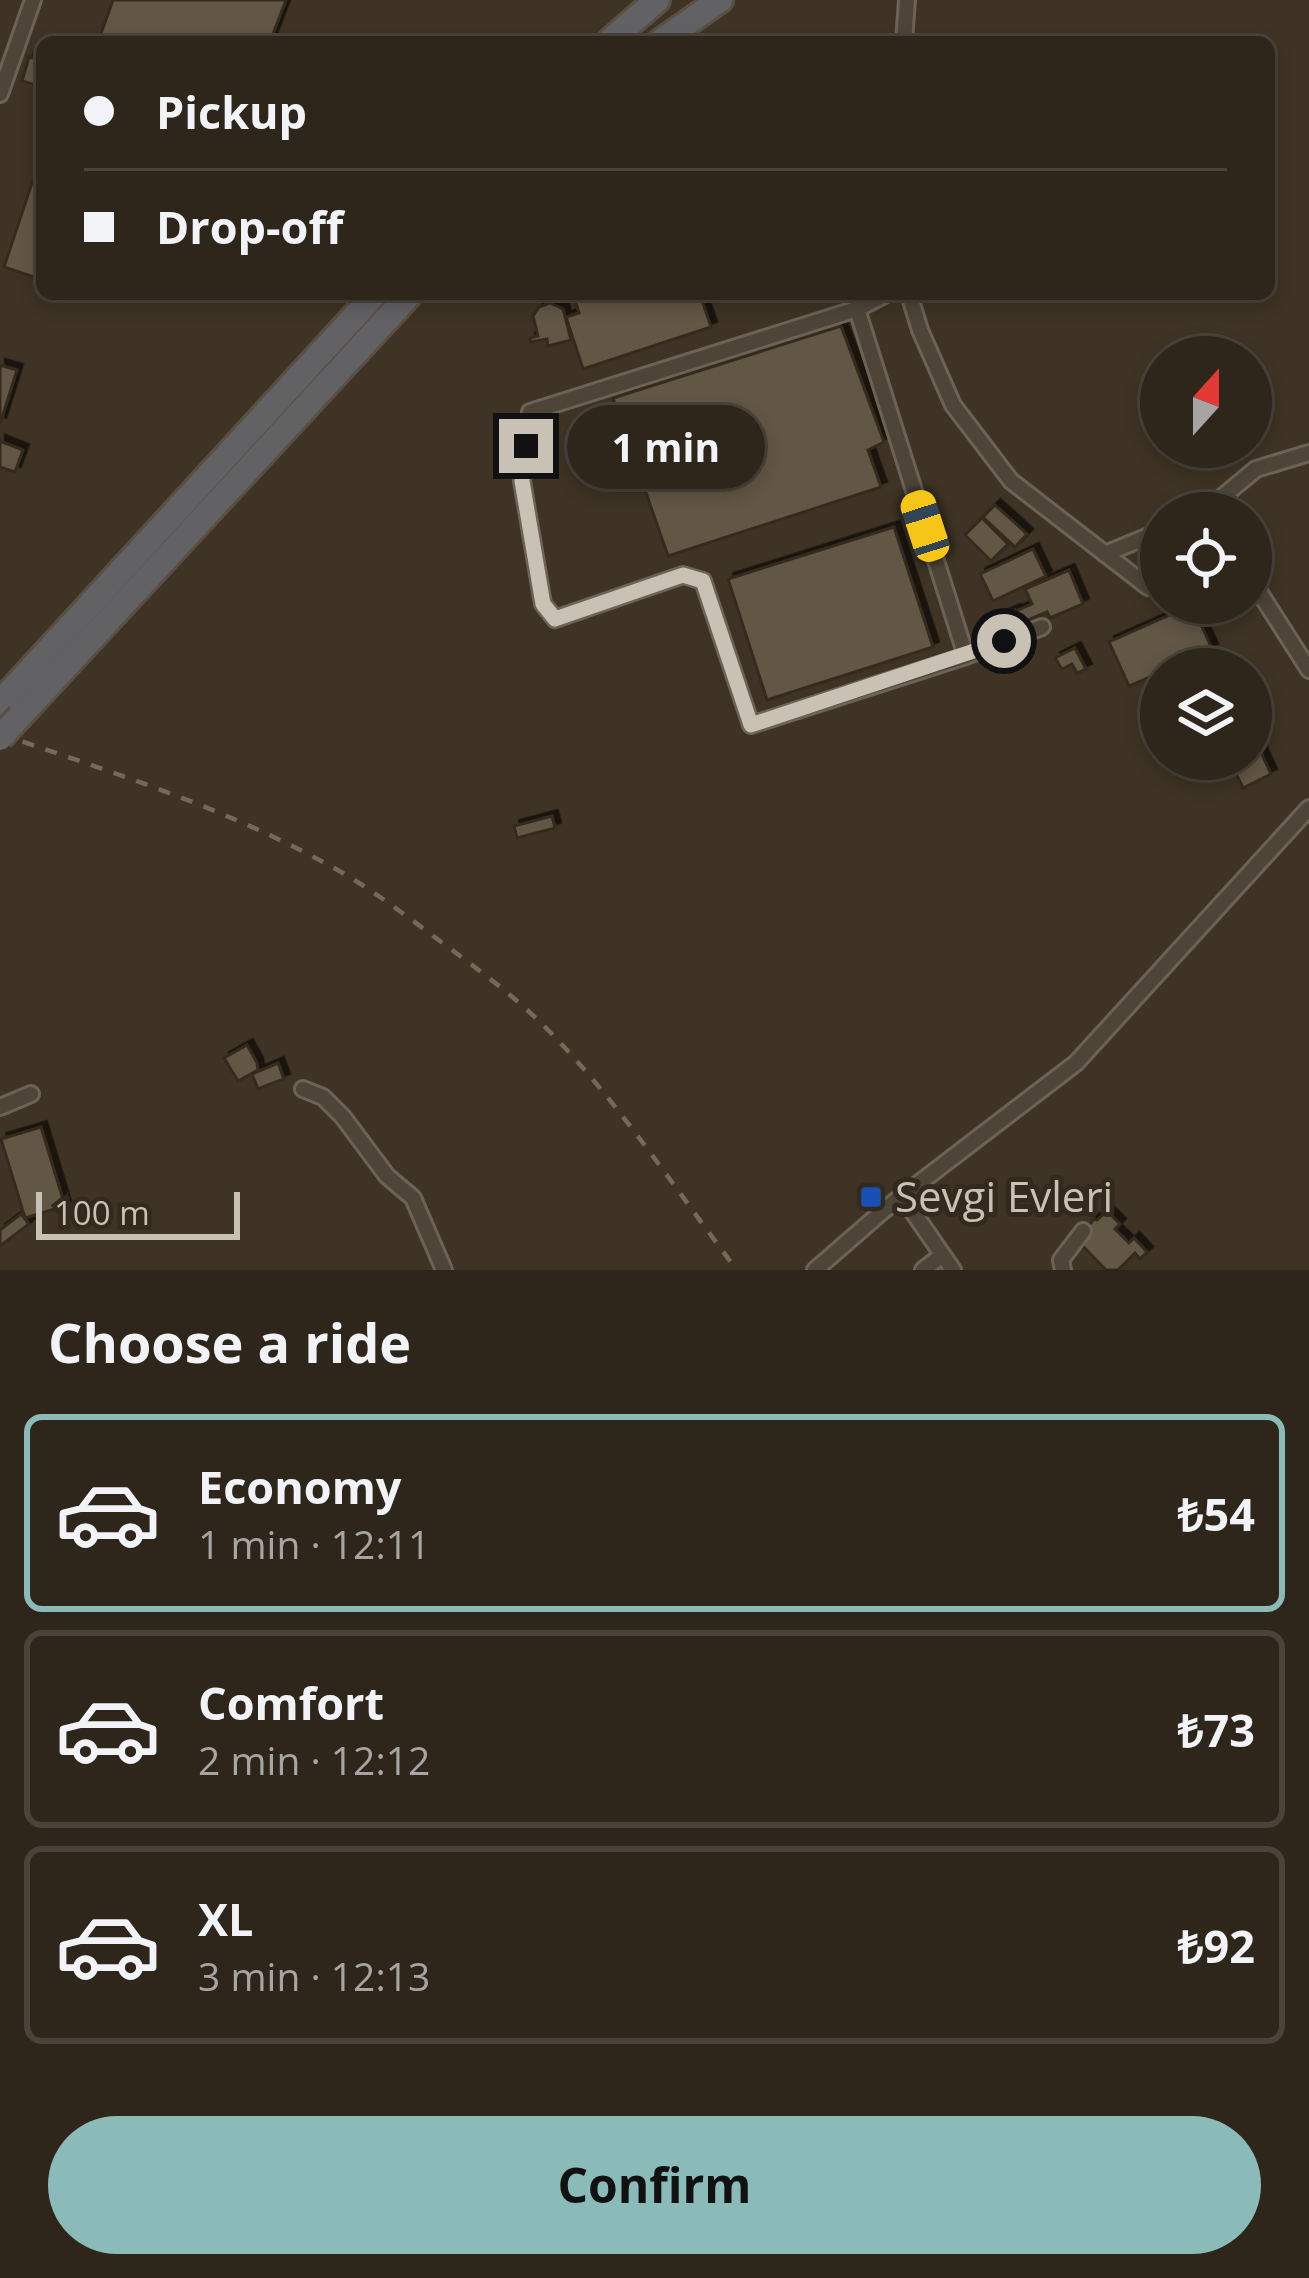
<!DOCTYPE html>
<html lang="en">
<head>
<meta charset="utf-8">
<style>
	:root { --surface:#2e261b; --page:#362e24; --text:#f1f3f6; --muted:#a7a5a3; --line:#49433a; --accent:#8bbbb9 }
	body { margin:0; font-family:"Open Sans",sans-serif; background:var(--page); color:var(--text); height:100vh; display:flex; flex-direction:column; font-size:45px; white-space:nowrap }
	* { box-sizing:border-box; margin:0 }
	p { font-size:39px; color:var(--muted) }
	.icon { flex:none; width:66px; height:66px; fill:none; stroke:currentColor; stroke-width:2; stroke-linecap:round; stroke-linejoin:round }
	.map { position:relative; height:1270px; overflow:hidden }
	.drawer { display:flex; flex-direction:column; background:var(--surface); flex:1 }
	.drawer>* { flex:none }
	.banner { position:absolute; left:36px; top:36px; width:1239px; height:264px; border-radius:18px; box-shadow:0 6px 18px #0003,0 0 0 3px var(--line); display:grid; align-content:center; height:264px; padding:0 48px; background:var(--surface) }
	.needle { width:78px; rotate:21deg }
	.fabs { position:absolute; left:1140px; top:336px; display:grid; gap:24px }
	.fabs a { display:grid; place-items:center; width:132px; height:132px; border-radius:50%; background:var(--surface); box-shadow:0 6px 18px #0003,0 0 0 3px var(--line); font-size:60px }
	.scale { position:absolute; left:36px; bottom:30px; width:204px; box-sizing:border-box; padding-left:12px; border:6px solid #c9c1b4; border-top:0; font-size:33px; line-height:42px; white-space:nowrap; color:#c9c1b4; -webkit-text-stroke:9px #332a1d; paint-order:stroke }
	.end { position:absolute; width:54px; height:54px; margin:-27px; border:15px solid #c9c1b4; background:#111; box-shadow:0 0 0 6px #111 }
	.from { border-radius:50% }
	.bubble { position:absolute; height:84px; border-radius:42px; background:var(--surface); box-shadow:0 6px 18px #0003,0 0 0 3px var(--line); font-size:39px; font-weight:700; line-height:84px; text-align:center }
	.car { position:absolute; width:36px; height:72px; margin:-36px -18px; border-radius:15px; box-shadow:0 0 9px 3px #0007; background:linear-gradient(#f5c518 24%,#345 0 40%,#f5c518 0 76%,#345 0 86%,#f5c518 0) }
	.banner b { display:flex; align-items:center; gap:42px; height:114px; font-size:45px }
	.banner b+b { border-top:3px solid var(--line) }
	.banner i { width:30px; height:30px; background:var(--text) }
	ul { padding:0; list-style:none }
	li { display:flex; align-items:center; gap:36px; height:198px; margin:0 24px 18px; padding:0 24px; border:6px solid var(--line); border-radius:18px }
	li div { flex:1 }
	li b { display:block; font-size:45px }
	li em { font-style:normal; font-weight:700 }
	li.current { border-color:var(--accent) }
	li>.icon { width:108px; height:108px; stroke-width:1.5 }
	h2 { padding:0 48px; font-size:54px; line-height:144px }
	.primary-button { display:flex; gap:24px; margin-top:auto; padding:24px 48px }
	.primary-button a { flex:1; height:138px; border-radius:72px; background:var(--accent); color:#111; font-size:48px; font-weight:700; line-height:138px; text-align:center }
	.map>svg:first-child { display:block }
</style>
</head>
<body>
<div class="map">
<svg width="1309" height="1270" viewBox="0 0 1309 1270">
	<defs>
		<filter id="shadow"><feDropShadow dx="5.5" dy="-5.5" stdDeviation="0" flood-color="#0009"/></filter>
	</defs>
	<rect width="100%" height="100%" fill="#3e3324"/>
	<!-- building -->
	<g fill="#625745" stroke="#352c1f" stroke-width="3" filter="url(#shadow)">
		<polygon points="113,0 286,0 270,42 98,42"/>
		<polygon points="29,57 42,60 42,87 22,81"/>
		<polygon points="33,180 42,183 42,262 37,278 4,267"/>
		<polygon points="585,294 700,294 711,327 583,369 566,317 579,313 574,297"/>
		<polygon points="550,303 563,309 571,340 548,346 547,339 531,342 530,338 538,336 533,316 539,307"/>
		<polygon points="841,326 884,442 868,450 881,487 668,556 613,398"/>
		<polygon points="0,365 17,370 0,424"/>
		<polygon points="0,441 23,450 15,472 0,467"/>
		<polygon points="995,505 1027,534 1015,547 983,517"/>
		<polygon points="982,518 1008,544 991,561 965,535"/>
		<polygon points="894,527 933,647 767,700 728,579"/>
		<polygon points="1033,549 1046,576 993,601 980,574"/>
		<polygon points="1069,570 1083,604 1050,618 1047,612 1021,623 1016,611 1032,604 1025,589"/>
		<polygon points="1192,605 1212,649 1161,669 1161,672 1129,686 1109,642"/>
		<polygon points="1015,610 1021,625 991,638 984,623"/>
		<polygon points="1075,648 1086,669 1077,673 1072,664 1062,669 1055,658"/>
		<polygon points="1257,744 1271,774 1243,788 1229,759 1251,759 1251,747"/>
		<polygon points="552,816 555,828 517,838 514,826"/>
		<polygon points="247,1045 257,1063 258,1070 238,1081 224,1058"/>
		<polygon points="278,1063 284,1079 258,1089 252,1074"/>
		<polygon points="41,1127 65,1206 25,1218 1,1139"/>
		<polygon points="1107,1211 1120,1224 1115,1229 1129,1243 1134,1238 1147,1252 1140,1259 1135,1253 1118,1270 1106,1270 1077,1240 1094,1219 1097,1220"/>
		<polygon points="21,1214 29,1224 0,1246 0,1230"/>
	</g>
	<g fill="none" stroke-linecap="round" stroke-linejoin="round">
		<defs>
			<g id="minor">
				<polyline points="904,42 907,0"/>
				<polyline points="0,94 33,0"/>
				<polyline points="886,294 857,309 530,412 522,481 543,604 555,619 683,575 703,581 751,725 966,656"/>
				<polyline points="909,294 920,330 953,405 1011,481 1148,587 1161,583"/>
				<polyline points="857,309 966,656 1042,627"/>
				<polyline points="1203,513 1256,469 1309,453"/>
				<polyline points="1105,554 1161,531"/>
				<polyline points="1251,579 1309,670"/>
				<polyline points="303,1089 323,1097 343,1117 387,1176 413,1198 444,1270"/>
				<polyline points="0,1107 31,1094"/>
				<polyline points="902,1196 953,1270"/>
				<polyline points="815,1270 884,1210 1076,1063 1309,808"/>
				<polyline points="923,1270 941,1256"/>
				<polyline points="1063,1270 1061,1260 1083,1231"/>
			</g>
			<g id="trunk">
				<polyline points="609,42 657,0"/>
				<polyline points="660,42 720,0"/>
				<polyline points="0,703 375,294"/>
				<polyline points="20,716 410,294"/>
			</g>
		</defs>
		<!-- minor casing -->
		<use href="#minor" stroke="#6c6356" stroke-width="20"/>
		<!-- trunk casing -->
		<use href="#trunk" stroke="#595043" stroke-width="30"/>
		<!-- minor -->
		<use href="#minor" stroke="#4e4538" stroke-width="14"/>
		<!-- trunk -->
		<use href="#trunk" stroke="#626265" stroke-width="24"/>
		<!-- rail -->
		<path stroke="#756a5a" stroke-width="4.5" stroke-dasharray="12 12" stroke-linecap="butt" d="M0 734C109 771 222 807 323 862 369 886 410 919 452 950 483 973 516 998 544 1026 616 1098 675 1189 737 1270"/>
		<defs>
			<polyline id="trunk-bridge" points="0,738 20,716"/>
		</defs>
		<!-- trunk-bridge casing -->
		<use href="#trunk-bridge" stroke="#595043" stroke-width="30" stroke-linecap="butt"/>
		<!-- trunk-bridge -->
		<use href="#trunk-bridge" stroke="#626265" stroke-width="24"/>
	</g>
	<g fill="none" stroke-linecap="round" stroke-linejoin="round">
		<!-- route -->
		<polyline stroke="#c9c1b4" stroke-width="15" points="526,446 522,481 543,604 555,619 683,575 703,581 751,725 1004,641"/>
	</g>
	<!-- markers -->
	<rect fill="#1a4fb4" stroke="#332a1d" stroke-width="4.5" x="859" y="1185" width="24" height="24" rx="6"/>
	<g text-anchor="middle" stroke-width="10" stroke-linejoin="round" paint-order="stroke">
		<!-- poi labels -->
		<g font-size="42" fill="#c9c1b4" stroke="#332a1d" text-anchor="start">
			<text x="895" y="1212">Sevgi Evleri</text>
		</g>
	</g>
</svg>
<div class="fabs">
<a><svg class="needle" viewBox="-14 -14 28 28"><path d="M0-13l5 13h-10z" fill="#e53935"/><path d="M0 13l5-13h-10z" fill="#a7a5a3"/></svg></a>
<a><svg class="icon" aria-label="locate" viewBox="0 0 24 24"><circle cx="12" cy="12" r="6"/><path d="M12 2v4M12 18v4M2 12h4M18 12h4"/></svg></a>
<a><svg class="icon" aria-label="layers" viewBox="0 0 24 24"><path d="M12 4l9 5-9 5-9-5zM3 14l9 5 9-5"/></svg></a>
</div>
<div class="scale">100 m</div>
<i class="end from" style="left:1004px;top:641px"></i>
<i class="end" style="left:526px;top:446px"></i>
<div class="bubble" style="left:567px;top:405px;width:198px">1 min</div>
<i class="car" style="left:925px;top:526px;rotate:342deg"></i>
<div class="banner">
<b><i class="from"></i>Pickup</b>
<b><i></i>Drop-off</b>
</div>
</div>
<section class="drawer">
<h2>Choose a ride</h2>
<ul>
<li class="current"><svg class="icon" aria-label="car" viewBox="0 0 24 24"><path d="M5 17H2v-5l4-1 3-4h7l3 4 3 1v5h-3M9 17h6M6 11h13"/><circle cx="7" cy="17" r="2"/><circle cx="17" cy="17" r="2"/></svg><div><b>Economy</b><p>1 min · 12:11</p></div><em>₺54</em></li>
<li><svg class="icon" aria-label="car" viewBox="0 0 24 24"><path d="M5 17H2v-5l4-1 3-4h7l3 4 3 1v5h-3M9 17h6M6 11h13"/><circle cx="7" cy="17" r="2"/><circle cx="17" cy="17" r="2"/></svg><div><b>Comfort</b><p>2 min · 12:12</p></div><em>₺73</em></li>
<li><svg class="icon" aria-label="car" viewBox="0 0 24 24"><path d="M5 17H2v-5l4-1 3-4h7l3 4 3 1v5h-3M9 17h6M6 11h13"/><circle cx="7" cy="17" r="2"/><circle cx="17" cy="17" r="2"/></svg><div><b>XL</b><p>3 min · 12:13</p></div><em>₺92</em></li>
</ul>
<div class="primary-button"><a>Confirm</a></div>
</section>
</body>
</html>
